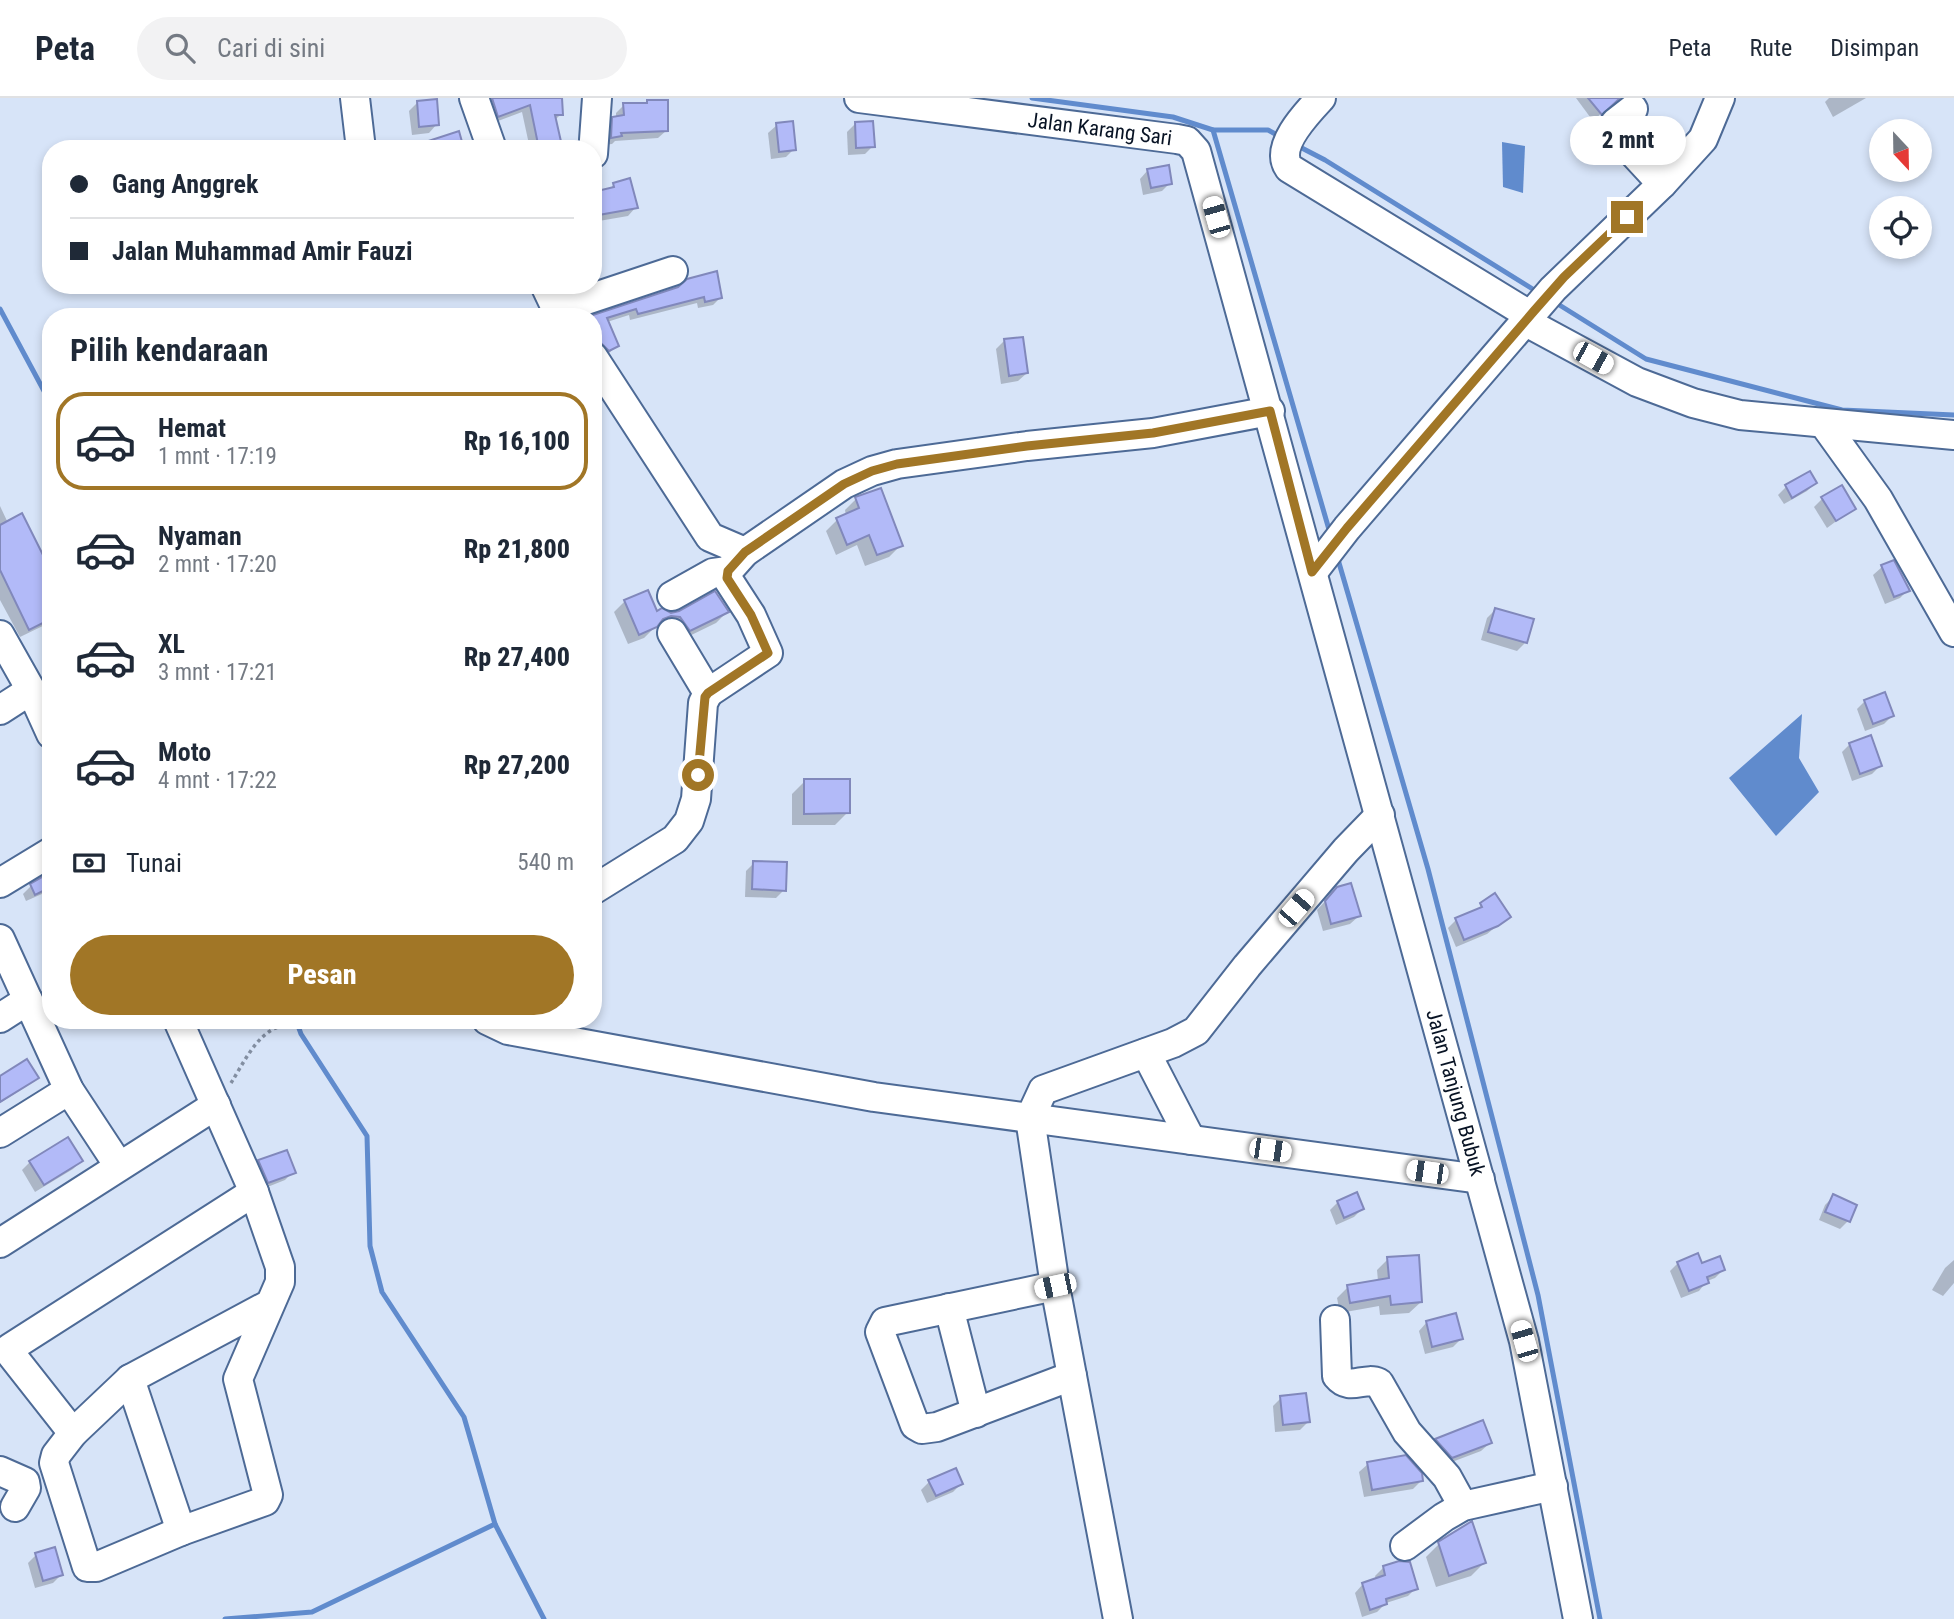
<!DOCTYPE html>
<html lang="id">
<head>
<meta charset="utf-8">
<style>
	:root { --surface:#fff; --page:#f2f2f3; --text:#1f2937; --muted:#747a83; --line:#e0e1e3; --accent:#a17626 }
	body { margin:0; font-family:"Roboto Condensed",sans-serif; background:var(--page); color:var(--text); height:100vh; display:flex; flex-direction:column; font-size:26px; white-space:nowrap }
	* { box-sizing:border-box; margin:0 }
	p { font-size:23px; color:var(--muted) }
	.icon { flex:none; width:38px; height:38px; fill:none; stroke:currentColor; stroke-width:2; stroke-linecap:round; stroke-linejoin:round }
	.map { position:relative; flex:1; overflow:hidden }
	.sheet { position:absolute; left:42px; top:210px; width:560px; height:721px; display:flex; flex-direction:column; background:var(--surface); border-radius:28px; box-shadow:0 4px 10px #0003 }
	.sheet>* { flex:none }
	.hud { position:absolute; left:42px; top:42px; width:560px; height:154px; border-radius:28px; box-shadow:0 4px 10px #0003; display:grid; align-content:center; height:154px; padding:0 28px; background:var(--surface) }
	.needle { width:46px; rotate:158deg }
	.tools { position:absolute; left:1869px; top:21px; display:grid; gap:14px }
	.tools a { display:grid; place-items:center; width:63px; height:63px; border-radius:50%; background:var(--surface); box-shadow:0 4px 10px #0003; font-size:35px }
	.end { position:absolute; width:32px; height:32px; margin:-16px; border:9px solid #a17626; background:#fff; box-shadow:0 0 0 4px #fff }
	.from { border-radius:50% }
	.bubble { position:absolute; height:49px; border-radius:24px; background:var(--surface); box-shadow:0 4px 10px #0003; font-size:23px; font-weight:800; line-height:49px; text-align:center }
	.car { position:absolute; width:21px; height:42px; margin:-21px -10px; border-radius:9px; box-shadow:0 0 5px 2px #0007; background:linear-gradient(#fff 24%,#345 0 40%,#fff 0 76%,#345 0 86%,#fff 0) }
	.hud b { display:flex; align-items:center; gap:24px; height:66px; font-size:26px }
	.hud b+b { border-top:2px solid var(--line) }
	.hud i { width:18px; height:18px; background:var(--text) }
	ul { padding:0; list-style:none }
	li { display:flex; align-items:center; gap:21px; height:98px; margin:0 14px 10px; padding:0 14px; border:4px solid transparent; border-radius:28px }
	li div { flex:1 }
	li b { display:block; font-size:26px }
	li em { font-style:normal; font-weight:800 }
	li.active { border-color:var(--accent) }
	li>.icon { width:63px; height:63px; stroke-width:1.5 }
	h2 { padding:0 28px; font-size:32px; line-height:84px }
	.pay { display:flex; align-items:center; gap:18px; height:77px; padding:0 28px; font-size:26px }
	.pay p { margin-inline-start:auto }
	.cta { display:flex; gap:14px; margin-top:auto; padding:14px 28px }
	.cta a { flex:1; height:80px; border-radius:42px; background:var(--accent); color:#fff; font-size:28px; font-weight:800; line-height:80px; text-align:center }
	header { display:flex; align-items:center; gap:42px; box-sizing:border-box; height:98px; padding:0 35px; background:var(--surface); border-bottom:2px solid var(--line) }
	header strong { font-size:33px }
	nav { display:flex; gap:38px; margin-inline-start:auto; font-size:24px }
	.search { width:490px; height:63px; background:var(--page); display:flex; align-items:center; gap:18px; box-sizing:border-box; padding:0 24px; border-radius:38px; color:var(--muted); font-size:26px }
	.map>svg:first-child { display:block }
</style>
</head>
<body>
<header>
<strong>Peta</strong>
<div class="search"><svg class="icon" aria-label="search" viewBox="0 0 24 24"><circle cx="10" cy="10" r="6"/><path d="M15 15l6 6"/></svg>Cari di sini</div>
<nav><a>Peta</a><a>Rute</a><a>Disimpan</a></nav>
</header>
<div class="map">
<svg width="1954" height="1521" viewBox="0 0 1954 1521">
	<rect width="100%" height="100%" fill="#d7e4f8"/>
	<!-- water -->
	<g fill="#608bcd">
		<polygon points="1502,44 1525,48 1523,95 1503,89"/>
		<polygon points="1802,616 1799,660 1819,694 1776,738 1729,680"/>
	</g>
	<!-- shadow -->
	<g fill="#0003">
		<polygon points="483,0 560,0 561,16 555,22 560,47 557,51 530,51 522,14 490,26"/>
		<polygon points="1576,0 1618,0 1593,23"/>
		<polygon points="1829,0 1866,0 1833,19 1825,4"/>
		<polygon points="647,4 667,32 658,40 615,43 612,46 603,47 605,29 616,20 616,15 624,7 645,6"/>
		<polygon points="417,5 437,26 429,35 412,37 409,13"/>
		<polygon points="855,26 873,48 865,56 848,57 847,34"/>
		<polygon points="777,27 794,51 786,59 771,61 768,35"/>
		<polygon points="1148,72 1170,85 1162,93 1143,97 1140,81"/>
		<polygon points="614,87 636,109 628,118 593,124 593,96 608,92"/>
		<polygon points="326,187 359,187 328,196"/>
		<polygon points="679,190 720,200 713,207 698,210 697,205 630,222 629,217 607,224 617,248 609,255 601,259 593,251 593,219"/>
		<polygon points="1004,243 1027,275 1018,283 1001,286 996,251"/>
		<polygon points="1815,385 1807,393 1784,406 1778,397 1786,389"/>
		<polygon points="1841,389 1854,410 1827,430 1814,409 1822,401"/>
		<polygon points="856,401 901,447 889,459 865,468 857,447 836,457 826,433 837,422 846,418 845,412"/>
		<polygon points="0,408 8,425 51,477 51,524 20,539 0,502"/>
		<polygon points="1893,464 1908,492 1900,500 1885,506 1873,477 1882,469"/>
		<polygon points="625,503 656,515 727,514 716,525 679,543 669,530 659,529 653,531 644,540 628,546 614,514"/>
		<polygon points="1495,512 1526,544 1517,553 1481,542 1487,520"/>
		<polygon points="1865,603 1892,618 1884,626 1865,633 1857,611"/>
		<polygon points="1850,646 1880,668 1872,676 1852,683 1842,654"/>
		<polygon points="805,683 848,714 835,727 792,727 792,696"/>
		<polygon points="754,765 784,792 776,800 745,799 746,773"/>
		<polygon points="51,776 51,792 26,803 23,796 31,788"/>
		<polygon points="1494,798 1508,819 1487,836 1456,849 1448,830 1456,822 1473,815"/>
		<polygon points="1329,799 1359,818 1350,826 1323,833 1317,812"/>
		<polygon points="0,977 1,979 36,979 28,987 0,1005"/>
		<polygon points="81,1063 73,1071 35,1094 22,1072 30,1064"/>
		<polygon points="259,1064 293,1074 285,1082 260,1092 251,1072"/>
		<polygon points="1833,1099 1848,1123 1840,1131 1819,1122 1825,1107"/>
		<polygon points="1338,1104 1362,1111 1354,1119 1336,1127 1330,1112"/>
		<polygon points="1388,1161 1421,1204 1409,1215 1380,1217 1379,1208 1340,1215 1337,1200 1348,1189 1378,1183 1377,1172"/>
		<polygon points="1954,1162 1954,1185 1943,1198 1932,1192 1945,1170"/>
		<polygon points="1678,1165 1701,1167 1723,1172 1715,1180 1707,1183 1699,1193 1681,1200 1670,1173"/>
		<polygon points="1427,1224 1461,1241 1453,1249 1425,1256 1419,1233"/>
		<polygon points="1281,1300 1308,1324 1300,1332 1275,1334 1273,1308"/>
		<polygon points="1436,1342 1490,1345 1481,1353 1444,1367 1429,1350"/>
		<polygon points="1368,1366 1421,1383 1413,1391 1364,1399 1359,1374"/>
		<polygon points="929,1384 961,1386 953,1394 927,1405 921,1392"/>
		<polygon points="1439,1446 1484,1465 1471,1478 1436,1489 1426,1459"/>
		<polygon points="36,1457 61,1477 53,1485 35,1490 28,1465"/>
		<polygon points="1383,1470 1416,1490 1408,1498 1386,1505 1377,1514 1362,1519 1355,1495 1363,1486 1376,1482 1375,1478"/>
	</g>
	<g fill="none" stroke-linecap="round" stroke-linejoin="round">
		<!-- stream -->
		<g stroke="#608bcd" stroke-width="5">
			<polyline points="1032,0 1173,19 1213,32 1268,32 1281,39"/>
			<polyline points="1213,32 1330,435"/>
			<polyline points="1296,47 1325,62 1539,195"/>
			<polyline points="1553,203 1646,261 1842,312 1954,317"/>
			<polyline points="0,211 51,306"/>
			<polyline points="1337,458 1428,771 1538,1197 1600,1521"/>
			<polyline points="296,922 301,936 367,1038 370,1148 382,1194 464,1319 495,1426 544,1521"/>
			<polyline points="225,1521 312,1514 495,1426"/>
		</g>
	</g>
	<!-- building -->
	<g fill="#b2baf8" stroke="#8188bb" stroke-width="2">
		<polygon points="492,0 562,0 563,17 555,17 562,48 539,51 530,7 498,19"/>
		<polygon points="1588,0 1620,0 1602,17"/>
		<polygon points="437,1 439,27 419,29 417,3"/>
		<polygon points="647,2 668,2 668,33 621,35 622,38 611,40 612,19 624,17 623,5 647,5"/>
		<polygon points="793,23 796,52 779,54 776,25"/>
		<polygon points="873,23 875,49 856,50 855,24"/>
		<polygon points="459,33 464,51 413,51 413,48"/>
		<polygon points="1169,67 1172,86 1151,90 1147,71"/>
		<polygon points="630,80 638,110 593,118 593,94 614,89 613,85"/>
		<polygon points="717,173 722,200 705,204 704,199 638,216 636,211 607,220 619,248 609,253 601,245 596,243 593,237 593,217 678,189 687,181"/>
		<polygon points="1023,239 1028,275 1009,278 1004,241"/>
		<polygon points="1810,373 1817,385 1792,400 1785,387"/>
		<polygon points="1842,387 1856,411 1836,423 1821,399"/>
		<polygon points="881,390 903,448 877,457 869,437 847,447 836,420 859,410 855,399"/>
		<polygon points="22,415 51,473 51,521 29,532 0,472 0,427"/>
		<polygon points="1894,462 1910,493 1894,499 1881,467"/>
		<polygon points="648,492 657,513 662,510 671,515 679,513 715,493 729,514 690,533 680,519 671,518 663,521 657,529 639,537 624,502"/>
		<polygon points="1495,510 1534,521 1527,545 1488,534"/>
		<polygon points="1885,594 1894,618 1873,626 1864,602"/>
		<polygon points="1871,637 1882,668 1860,676 1849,645"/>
		<polygon points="804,681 850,681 850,715 804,716"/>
		<polygon points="753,763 787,764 786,793 752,791"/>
		<polygon points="51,774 51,789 35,797 30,786"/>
		<polygon points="1351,785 1361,818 1331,826 1325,803 1337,789"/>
		<polygon points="1495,795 1511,819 1498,828 1464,842 1455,820 1482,809 1480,805"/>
		<polygon points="27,961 39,980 0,1004 0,978"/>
		<polygon points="68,1039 83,1063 44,1087 29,1063"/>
		<polygon points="287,1052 296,1075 268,1085 258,1062"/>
		<polygon points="1357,1094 1364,1111 1344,1120 1337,1103"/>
		<polygon points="1833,1096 1857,1107 1850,1124 1825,1114"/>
		<polygon points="1698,1155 1702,1165 1720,1158 1725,1172 1707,1179 1709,1185 1689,1193 1677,1164"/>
		<polygon points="1419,1157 1422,1204 1391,1207 1390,1198 1350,1205 1347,1187 1389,1180 1387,1159"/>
		<polygon points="1456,1215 1463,1241 1432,1249 1426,1223"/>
		<polygon points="1306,1295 1310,1324 1283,1327 1280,1298"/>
		<polygon points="1483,1322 1492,1345 1452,1360 1435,1341"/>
		<polygon points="1406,1357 1422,1375 1423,1383 1372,1392 1367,1364"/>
		<polygon points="956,1370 963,1386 936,1398 928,1382"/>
		<polygon points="1472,1423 1486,1465 1449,1478 1438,1444"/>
		<polygon points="55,1449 63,1477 43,1483 35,1455"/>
		<polygon points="1399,1463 1410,1464 1418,1491 1386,1501 1387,1506 1370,1512 1362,1485 1385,1477 1383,1468"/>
	</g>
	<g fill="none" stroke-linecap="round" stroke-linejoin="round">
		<defs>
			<g id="minor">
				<polyline points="355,0 361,51"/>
				<polyline points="474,0 492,51"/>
				<path id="s1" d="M859 0 1177 41 1187 43 1196 53 1524 1243 1578 1521"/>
				<path d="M1321 0C1306 16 1274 49 1289 70L1531 218"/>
				<polyline points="1633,11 1615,25 1613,33 1662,86"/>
				<polyline points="593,56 597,0"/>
				<polyline points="545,187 554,206 568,208 673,173"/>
				<polyline points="1526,224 1637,284 1693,305 1740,317 1954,337"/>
				<polyline points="593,259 710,439 745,454"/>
				<polyline points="1824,326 1878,401 1954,534"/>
				<polyline points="1313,474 1347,430 1553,191 1662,86 1703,41 1720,0"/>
				<polyline points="672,498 713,475 728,473"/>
				<polyline points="672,535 708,595"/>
				<polyline points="0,537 31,592 51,636"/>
				<polyline points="708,595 768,555 751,517 727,480 728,473 745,454 844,386 872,373 897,366 1027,348 1153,335 1270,313"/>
				<polyline points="0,612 31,592"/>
				<polyline points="0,785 51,754"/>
				<polyline points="593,792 675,741 689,723 696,701 703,605 708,595"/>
				<polyline points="0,841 69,992 119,1068"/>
				<polyline points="0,920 28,902"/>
				<polyline points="178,922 254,1094 280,1169 280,1184 238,1281 268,1397 265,1403 181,1433 96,1469 87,1469 54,1365 56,1357 73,1335 130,1281 270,1206"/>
				<polyline points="487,922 508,932 874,999 1480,1081"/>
				<polyline points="1146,955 1191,1042"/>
				<polyline points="0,1035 69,992"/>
				<polyline points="0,1145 216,1007"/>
				<polyline points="1055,1188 885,1224 880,1234 915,1327 922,1331 937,1329 1072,1278"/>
				<polyline points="949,1210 976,1315"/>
				<path d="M1335 1222 1337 1278C1350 1294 1364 1278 1379 1285L1407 1334 1447 1379 1463 1408"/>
				<polyline points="130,1281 181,1433"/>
				<polyline points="73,1335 10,1255 10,1250 254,1094"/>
				<polyline points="0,1373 25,1384 26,1390 15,1409"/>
				<polyline points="1405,1448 1444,1419 1463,1408 1553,1388"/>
				<polyline points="1118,1521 1055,1188 1030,1020 1043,992 1173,945 1196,933 1247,868 1346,752 1380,717"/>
			</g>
		</defs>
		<!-- minor casing -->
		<use href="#minor" stroke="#4d6a96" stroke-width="32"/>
		<!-- path -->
		<path stroke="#828ea1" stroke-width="3.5" stroke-dasharray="3.5 3.5" stroke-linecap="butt" d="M231 985C243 966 256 937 278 929 286 925 297 924 306 922"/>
		<!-- minor -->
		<use href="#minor" stroke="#fff" stroke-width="28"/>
	</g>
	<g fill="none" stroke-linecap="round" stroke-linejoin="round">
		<!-- route -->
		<polyline stroke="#a17626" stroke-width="9" points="698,677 705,599 708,595 768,555 751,517 727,480 728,473 745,454 844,386 872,373 897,366 1027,348 1153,335 1270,313 1312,474 1347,430 1534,213 1564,179 1627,119"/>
	</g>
	<g text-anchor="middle" stroke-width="5" stroke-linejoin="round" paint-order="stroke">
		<!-- street labels -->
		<g font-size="21" fill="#081324" stroke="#d7e4f8">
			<text dy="7" stroke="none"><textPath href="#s1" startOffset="243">Jalan Karang Sari</textPath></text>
			<text dy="7" stroke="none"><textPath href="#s1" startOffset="1321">Jalan Tanjung Bubuk</textPath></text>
		</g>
	</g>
</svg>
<div class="tools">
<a><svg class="needle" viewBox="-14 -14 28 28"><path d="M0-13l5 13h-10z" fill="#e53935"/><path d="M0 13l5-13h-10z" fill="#747a83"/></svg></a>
<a><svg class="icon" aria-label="locate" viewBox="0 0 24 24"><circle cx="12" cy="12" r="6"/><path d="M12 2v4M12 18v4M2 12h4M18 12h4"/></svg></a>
</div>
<i class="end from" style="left:698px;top:677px"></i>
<i class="end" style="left:1627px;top:119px"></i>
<div class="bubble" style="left:1570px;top:18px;width:116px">2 mnt</div>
<i class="car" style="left:1216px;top:119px;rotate:344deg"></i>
<i class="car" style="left:1593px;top:260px;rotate:119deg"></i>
<i class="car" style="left:1296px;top:810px;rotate:41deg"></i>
<i class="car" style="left:1270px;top:1052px;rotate:98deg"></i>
<i class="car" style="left:1427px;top:1074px;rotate:278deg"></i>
<i class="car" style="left:1055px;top:1188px;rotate:258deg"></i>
<i class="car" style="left:1524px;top:1243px;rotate:344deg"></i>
<div class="hud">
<b><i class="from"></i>Gang Anggrek</b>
<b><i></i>Jalan Muhammad Amir Fauzi</b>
</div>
<section class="sheet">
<h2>Pilih kendaraan</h2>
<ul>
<li class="active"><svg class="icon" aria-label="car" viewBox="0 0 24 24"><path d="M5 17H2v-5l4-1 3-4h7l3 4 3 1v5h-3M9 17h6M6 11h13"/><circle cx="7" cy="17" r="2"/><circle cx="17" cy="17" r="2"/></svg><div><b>Hemat</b><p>1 mnt · 17:19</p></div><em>Rp 16,100</em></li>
<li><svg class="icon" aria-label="car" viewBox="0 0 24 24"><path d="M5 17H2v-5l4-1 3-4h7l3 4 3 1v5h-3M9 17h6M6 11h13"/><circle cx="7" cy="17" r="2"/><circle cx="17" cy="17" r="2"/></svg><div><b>Nyaman</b><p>2 mnt · 17:20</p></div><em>Rp 21,800</em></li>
<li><svg class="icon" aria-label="car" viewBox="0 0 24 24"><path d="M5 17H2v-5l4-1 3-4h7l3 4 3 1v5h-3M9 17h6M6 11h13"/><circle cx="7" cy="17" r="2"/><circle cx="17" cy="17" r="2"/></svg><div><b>XL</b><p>3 mnt · 17:21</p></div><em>Rp 27,400</em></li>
<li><svg class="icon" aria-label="car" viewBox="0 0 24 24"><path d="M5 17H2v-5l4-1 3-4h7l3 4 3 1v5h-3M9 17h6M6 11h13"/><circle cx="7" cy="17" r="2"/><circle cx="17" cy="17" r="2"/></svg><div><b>Moto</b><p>4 mnt · 17:22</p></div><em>Rp 27,200</em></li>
</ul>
<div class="pay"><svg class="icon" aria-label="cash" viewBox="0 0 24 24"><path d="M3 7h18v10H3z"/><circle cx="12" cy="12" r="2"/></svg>Tunai<p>540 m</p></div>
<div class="cta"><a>Pesan</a></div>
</section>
</div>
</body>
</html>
